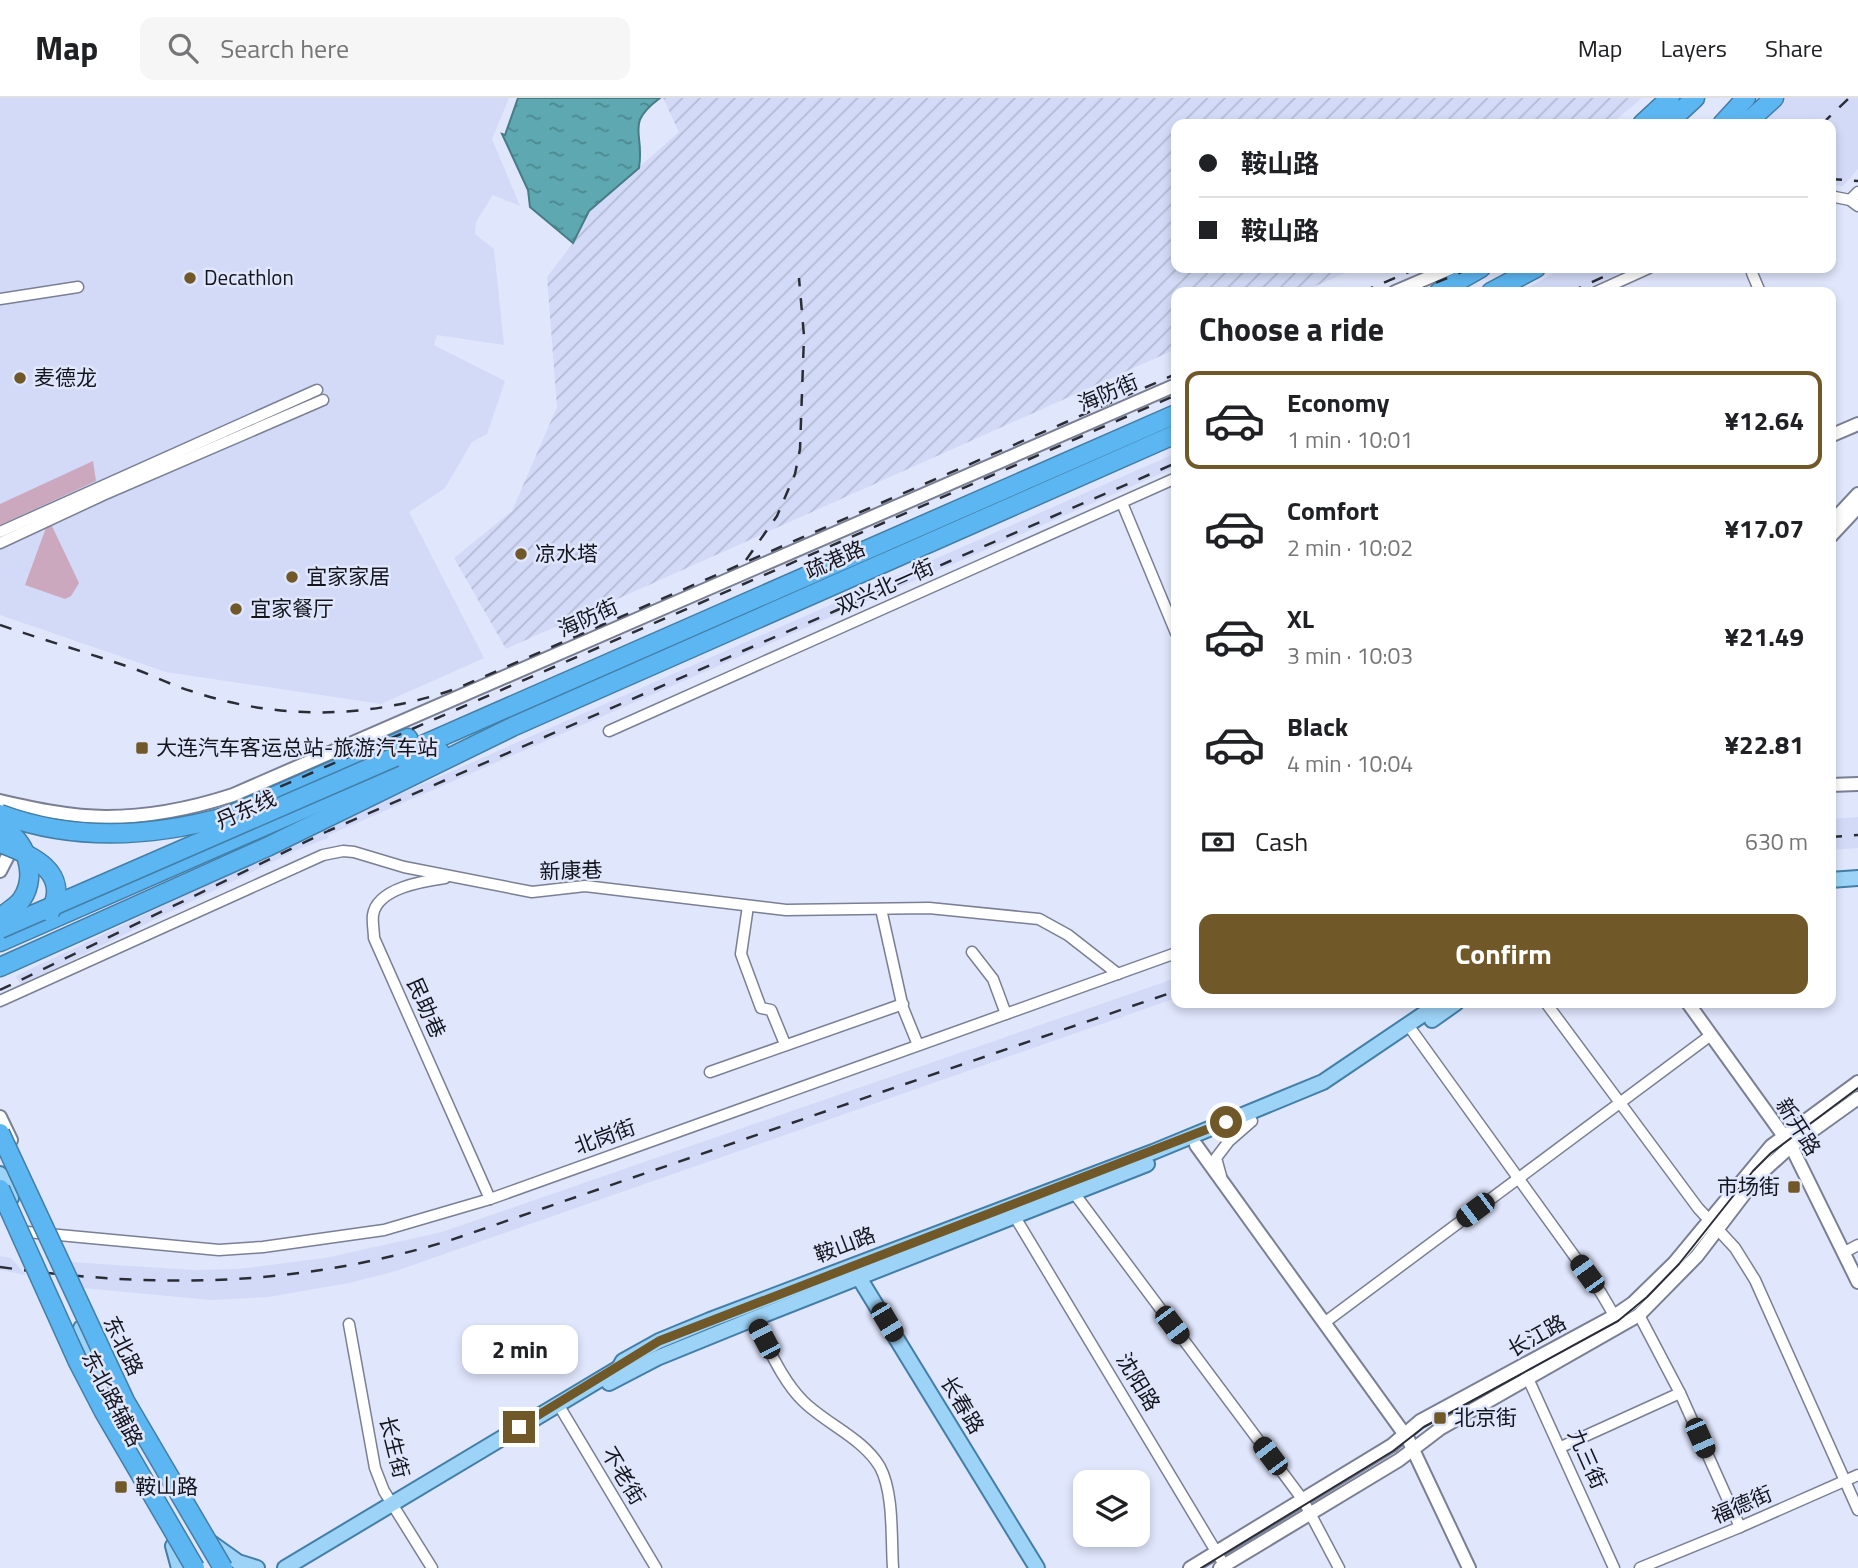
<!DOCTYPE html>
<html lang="en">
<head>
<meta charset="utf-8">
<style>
	:root { --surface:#fff; --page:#f6f6f6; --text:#202124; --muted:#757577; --line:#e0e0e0; --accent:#705829 }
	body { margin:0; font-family:"Titillium Web","Noto Sans SC",sans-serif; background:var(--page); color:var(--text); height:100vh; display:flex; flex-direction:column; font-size:26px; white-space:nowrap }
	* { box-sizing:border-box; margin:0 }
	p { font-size:23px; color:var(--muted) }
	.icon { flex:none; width:38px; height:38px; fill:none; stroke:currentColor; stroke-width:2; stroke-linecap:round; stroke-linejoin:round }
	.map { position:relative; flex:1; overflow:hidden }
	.panel { position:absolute; left:1171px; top:189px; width:665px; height:721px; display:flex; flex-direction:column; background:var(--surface); border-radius:14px; box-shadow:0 4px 10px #0003 }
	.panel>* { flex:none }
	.guide { position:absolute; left:1171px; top:21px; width:665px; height:154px; border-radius:14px; box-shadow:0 4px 10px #0003; display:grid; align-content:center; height:154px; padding:0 28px; background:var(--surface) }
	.buttons { position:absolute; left:1073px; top:1372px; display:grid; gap:14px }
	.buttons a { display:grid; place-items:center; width:77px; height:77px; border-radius:14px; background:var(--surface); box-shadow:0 4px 10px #0003; font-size:35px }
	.end { position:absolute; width:32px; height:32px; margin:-16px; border:9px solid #705829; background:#fff; box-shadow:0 0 0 4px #fff }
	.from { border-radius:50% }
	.bubble { position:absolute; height:49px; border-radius:14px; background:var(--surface); box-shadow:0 4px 10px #0003; font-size:23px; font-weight:700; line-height:49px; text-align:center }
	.car { position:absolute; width:21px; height:42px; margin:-21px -10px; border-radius:9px; box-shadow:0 0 5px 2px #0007; background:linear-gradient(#222 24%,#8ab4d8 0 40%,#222 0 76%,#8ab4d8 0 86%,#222 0) }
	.guide b { display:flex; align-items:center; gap:24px; height:66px; font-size:26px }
	.guide b+b { border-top:2px solid var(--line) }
	.guide i { width:18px; height:18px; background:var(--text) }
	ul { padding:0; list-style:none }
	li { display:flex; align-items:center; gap:21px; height:98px; margin:0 14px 10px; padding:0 14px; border:4px solid transparent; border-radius:14px }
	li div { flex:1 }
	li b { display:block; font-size:26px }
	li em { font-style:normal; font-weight:700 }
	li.selected { border-color:var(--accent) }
	li>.icon { width:63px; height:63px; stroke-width:1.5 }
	h2 { padding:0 28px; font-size:32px; line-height:84px }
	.pay { display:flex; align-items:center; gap:18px; height:77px; padding:0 28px; font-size:26px }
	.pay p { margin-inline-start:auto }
	.button { display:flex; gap:14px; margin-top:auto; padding:14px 28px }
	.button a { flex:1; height:80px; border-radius:14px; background:var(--accent); color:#fff; font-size:28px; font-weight:700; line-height:80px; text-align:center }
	header { display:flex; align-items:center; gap:42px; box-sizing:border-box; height:98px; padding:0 35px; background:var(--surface); border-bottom:2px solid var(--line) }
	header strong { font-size:33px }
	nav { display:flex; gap:38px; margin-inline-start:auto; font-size:24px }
	.search { width:490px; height:63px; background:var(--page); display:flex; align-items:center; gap:18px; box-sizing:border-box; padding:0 24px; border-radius:14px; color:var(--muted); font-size:26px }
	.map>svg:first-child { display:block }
</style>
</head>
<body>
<header>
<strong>Map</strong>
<div class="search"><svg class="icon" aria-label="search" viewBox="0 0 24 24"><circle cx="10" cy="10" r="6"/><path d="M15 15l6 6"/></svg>Search here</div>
<nav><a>Map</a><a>Layers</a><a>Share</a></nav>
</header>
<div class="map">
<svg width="1858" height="1470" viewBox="0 0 1858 1470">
	<defs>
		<pattern id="industrial-furrows" width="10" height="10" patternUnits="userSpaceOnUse" patternTransform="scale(1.75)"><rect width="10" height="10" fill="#d2daf7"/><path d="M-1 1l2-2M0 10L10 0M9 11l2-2" fill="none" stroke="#b3bad3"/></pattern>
		<pattern id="water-ripples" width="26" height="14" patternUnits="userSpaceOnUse" patternTransform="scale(1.75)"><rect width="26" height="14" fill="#5ea8b1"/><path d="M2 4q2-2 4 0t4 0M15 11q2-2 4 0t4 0" fill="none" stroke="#4c888f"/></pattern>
	</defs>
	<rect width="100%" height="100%" fill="#e0e6fc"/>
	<!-- built -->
	<g fill="#d2daf7">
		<polygon points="0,0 509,0 492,41 520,108 493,97 476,124 475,136 494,151 504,247 437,237 434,247 505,283 487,336 472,344 445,390 409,414 484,560 381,606 166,574 0,517"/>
		<polygon points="1780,0 1858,0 1858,71 1843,88 1831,87 1830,26 1750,26"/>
		<polygon points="1563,170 1632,170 1578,194 1520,194"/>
		<polygon points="1176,355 1176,369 329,737 328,740 299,751 21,887 16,878 366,711"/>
		<polygon points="1858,719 1858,750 1831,752 1831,721"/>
		<polygon points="1176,880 1176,900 396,1173 349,1185 268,1199 212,1202 82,1190 70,1164 193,1172 237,1171 325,1160 442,1134"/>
		<polygon points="0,1158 11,1160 26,1177 0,1172"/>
	</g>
	<!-- industrial -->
	<polygon fill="url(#industrial-furrows)" points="663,0 1642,0 1611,26 1176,26 1176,170 1357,170 1302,194 1176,194 1176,251 506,551 454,460 512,413 557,309 547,179 573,145 589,113 679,34"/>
	<!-- grass -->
	<g fill="#cca8be">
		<polygon points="93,363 96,383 0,427 0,406"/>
		<polygon points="51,426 79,485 71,498 65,501 25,487 47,427"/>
	</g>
	<!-- water -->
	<path fill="url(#water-ripples)" stroke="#487c85" stroke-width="2" d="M518 0H660C624 27 645 33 639 70L589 113 573 145 530 109 528 92 502 36 505 37Z"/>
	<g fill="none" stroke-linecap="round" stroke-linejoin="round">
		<defs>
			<g id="street">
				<polyline points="1830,98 1850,102 1858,108"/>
				<polyline points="1850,102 1858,94"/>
				<polyline points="1752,175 1760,194"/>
				<polyline points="1596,194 1649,170"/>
				<polyline points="0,201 78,189"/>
				<polyline points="1122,405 1176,535"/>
				<polyline points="0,434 317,292"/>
				<polyline points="0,445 103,397 323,302"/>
				<polyline points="609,633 1176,380"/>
				<path d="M445 780C424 783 377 790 373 817 372 824 374 833 374 840L490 1101"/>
				<polyline points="748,808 741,856 761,910 771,912 785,946"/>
				<polyline points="881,811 903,910 918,947"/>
				<polyline points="972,854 993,881 1006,916"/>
				<polyline points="0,903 323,757 343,753 354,754 404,769 532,794 585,788 786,812 929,810 1039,821 1068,837 1118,876"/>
				<polyline points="1546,905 1698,1110 1735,1150 1755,1182 1858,1412"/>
				<polyline points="1408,927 1601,1195 1618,1224"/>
				<polyline points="710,974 903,906"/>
				<polyline points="1221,1078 1216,1060 1229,1043 1252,1023"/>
				<polyline points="1074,1095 1303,1402 1339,1470"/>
				<polyline points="1015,1119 1226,1470"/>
				<polyline points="27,1134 219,1152 263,1149 384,1132 490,1101 1176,855"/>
				<polyline points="1843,1155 1858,1147"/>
				<polyline points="1639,1217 1680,1295 1740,1429"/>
				<path d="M753 1221C768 1248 781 1281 803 1303 826 1326 863 1340 880 1369 894 1395 891 1441 893 1470"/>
				<polyline points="1324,1225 1711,937"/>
				<polyline points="349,1226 375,1370 384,1393 432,1470"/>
				<polyline points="1526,1276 1614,1470"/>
				<polyline points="558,1306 656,1470"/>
				<polyline points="1561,1349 1680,1295"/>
				<polyline points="1640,1470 1740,1429 1858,1377"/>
			</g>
			<g id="secondary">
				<polyline points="1395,194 1451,170"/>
				<polyline points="1830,338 1858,326"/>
				<polyline points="1830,426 1858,396"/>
				<polyline points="1830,439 1858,409"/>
				<polyline points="1830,687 1858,686"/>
				<path d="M0 703C35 711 70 719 106 719 148 719 193 710 233 697L1176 287"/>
				<polyline points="0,773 15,744"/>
				<polyline points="1688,905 1791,1048 1858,1184"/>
				<polyline points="0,1019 11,1042"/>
				<polyline points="1196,1047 1408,1341 1469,1470"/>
				<polyline points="1190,1470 1392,1347 1420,1323 1614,1218 1633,1205 1674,1165 1771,1048 1858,984"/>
				<polyline points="1220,1470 1399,1362 1441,1330 1639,1217 1697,1158 1758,1078 1791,1048 1858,1000"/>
			</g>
			<g id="primary">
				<polyline points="1830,782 1858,780"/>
				<polyline points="1432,922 1456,905"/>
				<polyline points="0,1076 11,1100"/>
				<polyline points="855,1173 1037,1470"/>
				<polyline points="81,1230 103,1274"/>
				<polyline points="609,1285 657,1260 753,1221 1147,1066"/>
				<polyline points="210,1444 238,1464 257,1470"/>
				<polyline points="173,1448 179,1470"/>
				<polyline points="285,1470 619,1270 623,1263 659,1243 710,1222 1153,1054 1323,984 1440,905"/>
			</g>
			<g id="highway">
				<polyline points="1642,26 1670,0"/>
				<polyline points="1667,26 1695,0"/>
				<polyline points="1722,26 1746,0"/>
				<polyline points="1732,26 1752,20 1774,0"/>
				<polyline points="1439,194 1481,170"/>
				<polyline points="1491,194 1536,170"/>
				<polyline points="395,659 1176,316"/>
				<polyline points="228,718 408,640"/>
				<polyline points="0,844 399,669 440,654"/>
				<polyline points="0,869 267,749 512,629 1176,336"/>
			</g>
		</defs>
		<!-- street casing -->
		<use href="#street" stroke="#7a7f93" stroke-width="13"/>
		<!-- secondary casing -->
		<use href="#secondary" stroke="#7a7f93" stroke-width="16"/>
		<!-- primary casing -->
		<use href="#primary" stroke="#437ea7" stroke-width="18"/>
		<!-- highway casing -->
		<use href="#highway" stroke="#437ea7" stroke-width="21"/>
		<!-- street -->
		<use href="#street" stroke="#fff" stroke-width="10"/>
		<!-- secondary -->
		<use href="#secondary" stroke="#fff" stroke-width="12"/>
		<!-- primary -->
		<use href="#primary" stroke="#9dd3f7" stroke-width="14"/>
		<!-- highway -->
		<use href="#highway" stroke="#5cb6f1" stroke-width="18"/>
		<!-- tram -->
		<polyline stroke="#2b2d36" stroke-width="2" points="1201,1470 1393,1353 1424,1329 1618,1223 1647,1199 1679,1166 1753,1073 1771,1055 1858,990"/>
		<!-- rail -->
		<g stroke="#2b2d36" stroke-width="2.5" stroke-dasharray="12 12" stroke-linecap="butt">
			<polyline points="1822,26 1849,0"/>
			<polyline points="1830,81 1858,83"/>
			<polyline points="1362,194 1418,170"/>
			<polyline points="1414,194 1471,170"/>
			<polyline points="1570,194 1623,170"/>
			<polyline points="746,462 777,418 795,376 800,351 804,238 799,180"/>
			<path d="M0 527C44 542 88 555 132 570 152 577 171 587 191 593 280 623 370 621 458 590L1176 276"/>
			<path d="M0 721C73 742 165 733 236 708L1176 297"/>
			<polyline points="1830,739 1858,737"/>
			<polyline points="0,892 328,733 1176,365"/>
			<path d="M0 1169C158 1191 298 1189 451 1142L1176 893"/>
		</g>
		<defs>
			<g id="highway-bridge">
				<path d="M0 716C75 744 153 739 228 718"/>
				<path d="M0 729C26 740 38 777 22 801 18 807 11 811 5 816"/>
				<path d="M0 745C30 756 72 774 50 814"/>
				<polyline points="0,831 395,659"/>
				<polyline points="0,1035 125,1303 223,1470"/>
				<polyline points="0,1091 78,1264 104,1314 195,1470"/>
			</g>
		</defs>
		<!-- highway-bridge casing -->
		<use href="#highway-bridge" stroke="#437ea7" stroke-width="21" stroke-linecap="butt"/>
		<!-- highway-bridge -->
		<use href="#highway-bridge" stroke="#5cb6f1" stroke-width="18"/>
	</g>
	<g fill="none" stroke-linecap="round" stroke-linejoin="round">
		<!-- route -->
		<polyline stroke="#705829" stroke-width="9" points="519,1329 659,1243 1226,1024"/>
	</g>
	<!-- markers -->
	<g fill="#705829" stroke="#e0e6fc" stroke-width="2.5">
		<circle cx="190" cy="180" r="7"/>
		<circle cx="20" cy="280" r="7"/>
		<circle cx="521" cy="456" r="7"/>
		<circle cx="292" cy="479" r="7"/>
		<circle cx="236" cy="511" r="7"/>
		<rect x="135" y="643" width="14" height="14" rx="3.5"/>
		<rect x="1787" y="1082" width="14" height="14" rx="3.5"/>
		<rect x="1433" y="1313" width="14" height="14" rx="3.5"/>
		<rect x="114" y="1382" width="14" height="14" rx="3.5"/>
	</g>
	<g text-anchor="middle" stroke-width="5" stroke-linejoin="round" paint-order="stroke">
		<!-- poi labels -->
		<g font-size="21" fill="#14151d" stroke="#e0e6fc" text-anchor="start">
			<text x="204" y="187">Decathlon</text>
			<text x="34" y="287">麦德龙</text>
			<text x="535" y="463">凉水塔</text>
			<text x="306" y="486">宜家家居</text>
			<text x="250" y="518">宜家餐厅</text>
			<text x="156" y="657">大连汽车客运总站-旅游汽车站</text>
			<text x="1780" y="1096" text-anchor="end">市场街</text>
			<text x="1454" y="1327">北京街</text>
			<text x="135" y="1396">鞍山路</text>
		</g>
		<!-- street labels -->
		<g font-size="21" fill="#14151d" stroke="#e0e6fc">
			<text transform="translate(1108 295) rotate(-23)" y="7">海防街</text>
			<text transform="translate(835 462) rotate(-24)" y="7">疏港路</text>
			<text transform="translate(885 489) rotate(-24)" y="7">双兴北一街</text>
			<text transform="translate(588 520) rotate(-24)" y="7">海防街</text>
			<text transform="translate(246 712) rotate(-24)" y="7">丹东线</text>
			<text transform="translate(571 773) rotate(-2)" y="7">新康巷</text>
			<text transform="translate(426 910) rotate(66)" y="7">民助巷</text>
			<text transform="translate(1798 1029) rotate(58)" y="7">新开路</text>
			<text transform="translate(605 1039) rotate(-20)" y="7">北岗街</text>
			<text transform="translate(845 1147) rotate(-21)" y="7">鞍山路</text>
			<text transform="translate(1537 1238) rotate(-29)" y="7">长江路</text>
			<text transform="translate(123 1248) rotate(64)" y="7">东北路</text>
			<text transform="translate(1138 1284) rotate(59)" y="7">沈阳路</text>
			<text transform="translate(112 1301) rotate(62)" y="7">东北路辅路</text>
			<text transform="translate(962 1307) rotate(59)" y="7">长春路</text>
			<text transform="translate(394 1349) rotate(76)" y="7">长生街</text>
			<text transform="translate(1587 1361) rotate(66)" y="7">九三街</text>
			<text transform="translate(623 1378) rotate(59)" y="7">不老街</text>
			<text transform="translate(1742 1407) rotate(-23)" y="7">福德街</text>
		</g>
	</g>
</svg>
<div class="buttons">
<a><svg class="icon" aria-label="layers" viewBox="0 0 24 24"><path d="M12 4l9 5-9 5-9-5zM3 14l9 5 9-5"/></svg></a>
</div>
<i class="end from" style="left:1226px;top:1024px"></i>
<i class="end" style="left:519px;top:1329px"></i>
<div class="bubble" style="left:462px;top:1227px;width:116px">2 min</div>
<i class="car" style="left:1475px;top:1112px;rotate:233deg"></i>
<i class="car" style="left:1587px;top:1176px;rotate:324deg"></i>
<i class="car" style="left:887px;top:1224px;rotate:149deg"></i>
<i class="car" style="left:1172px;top:1227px;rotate:143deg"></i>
<i class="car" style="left:764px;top:1241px;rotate:332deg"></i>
<i class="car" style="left:1700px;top:1340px;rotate:156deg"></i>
<i class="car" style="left:1270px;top:1358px;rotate:323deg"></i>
<div class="guide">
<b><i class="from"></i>鞍山路</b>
<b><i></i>鞍山路</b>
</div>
<section class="panel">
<h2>Choose a ride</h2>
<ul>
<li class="selected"><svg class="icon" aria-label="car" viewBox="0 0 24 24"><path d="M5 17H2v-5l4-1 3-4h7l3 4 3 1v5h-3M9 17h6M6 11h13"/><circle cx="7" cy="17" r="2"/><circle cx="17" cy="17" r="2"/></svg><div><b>Economy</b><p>1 min · 10:01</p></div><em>¥12.64</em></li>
<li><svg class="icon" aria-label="car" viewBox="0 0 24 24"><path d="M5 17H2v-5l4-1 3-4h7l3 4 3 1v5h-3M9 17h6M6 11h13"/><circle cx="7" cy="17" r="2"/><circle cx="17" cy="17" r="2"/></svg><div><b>Comfort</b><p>2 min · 10:02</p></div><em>¥17.07</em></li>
<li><svg class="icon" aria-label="car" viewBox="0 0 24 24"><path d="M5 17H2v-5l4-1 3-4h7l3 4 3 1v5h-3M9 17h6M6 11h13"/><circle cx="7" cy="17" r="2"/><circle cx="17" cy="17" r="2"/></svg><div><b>XL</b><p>3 min · 10:03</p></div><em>¥21.49</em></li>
<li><svg class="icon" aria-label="car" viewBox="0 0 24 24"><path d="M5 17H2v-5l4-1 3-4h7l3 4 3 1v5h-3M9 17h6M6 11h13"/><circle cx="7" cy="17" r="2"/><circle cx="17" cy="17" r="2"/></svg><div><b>Black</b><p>4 min · 10:04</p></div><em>¥22.81</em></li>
</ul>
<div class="pay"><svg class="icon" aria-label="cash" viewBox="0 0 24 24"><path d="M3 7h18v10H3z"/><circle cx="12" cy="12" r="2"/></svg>Cash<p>630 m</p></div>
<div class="button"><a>Confirm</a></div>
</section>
</div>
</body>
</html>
